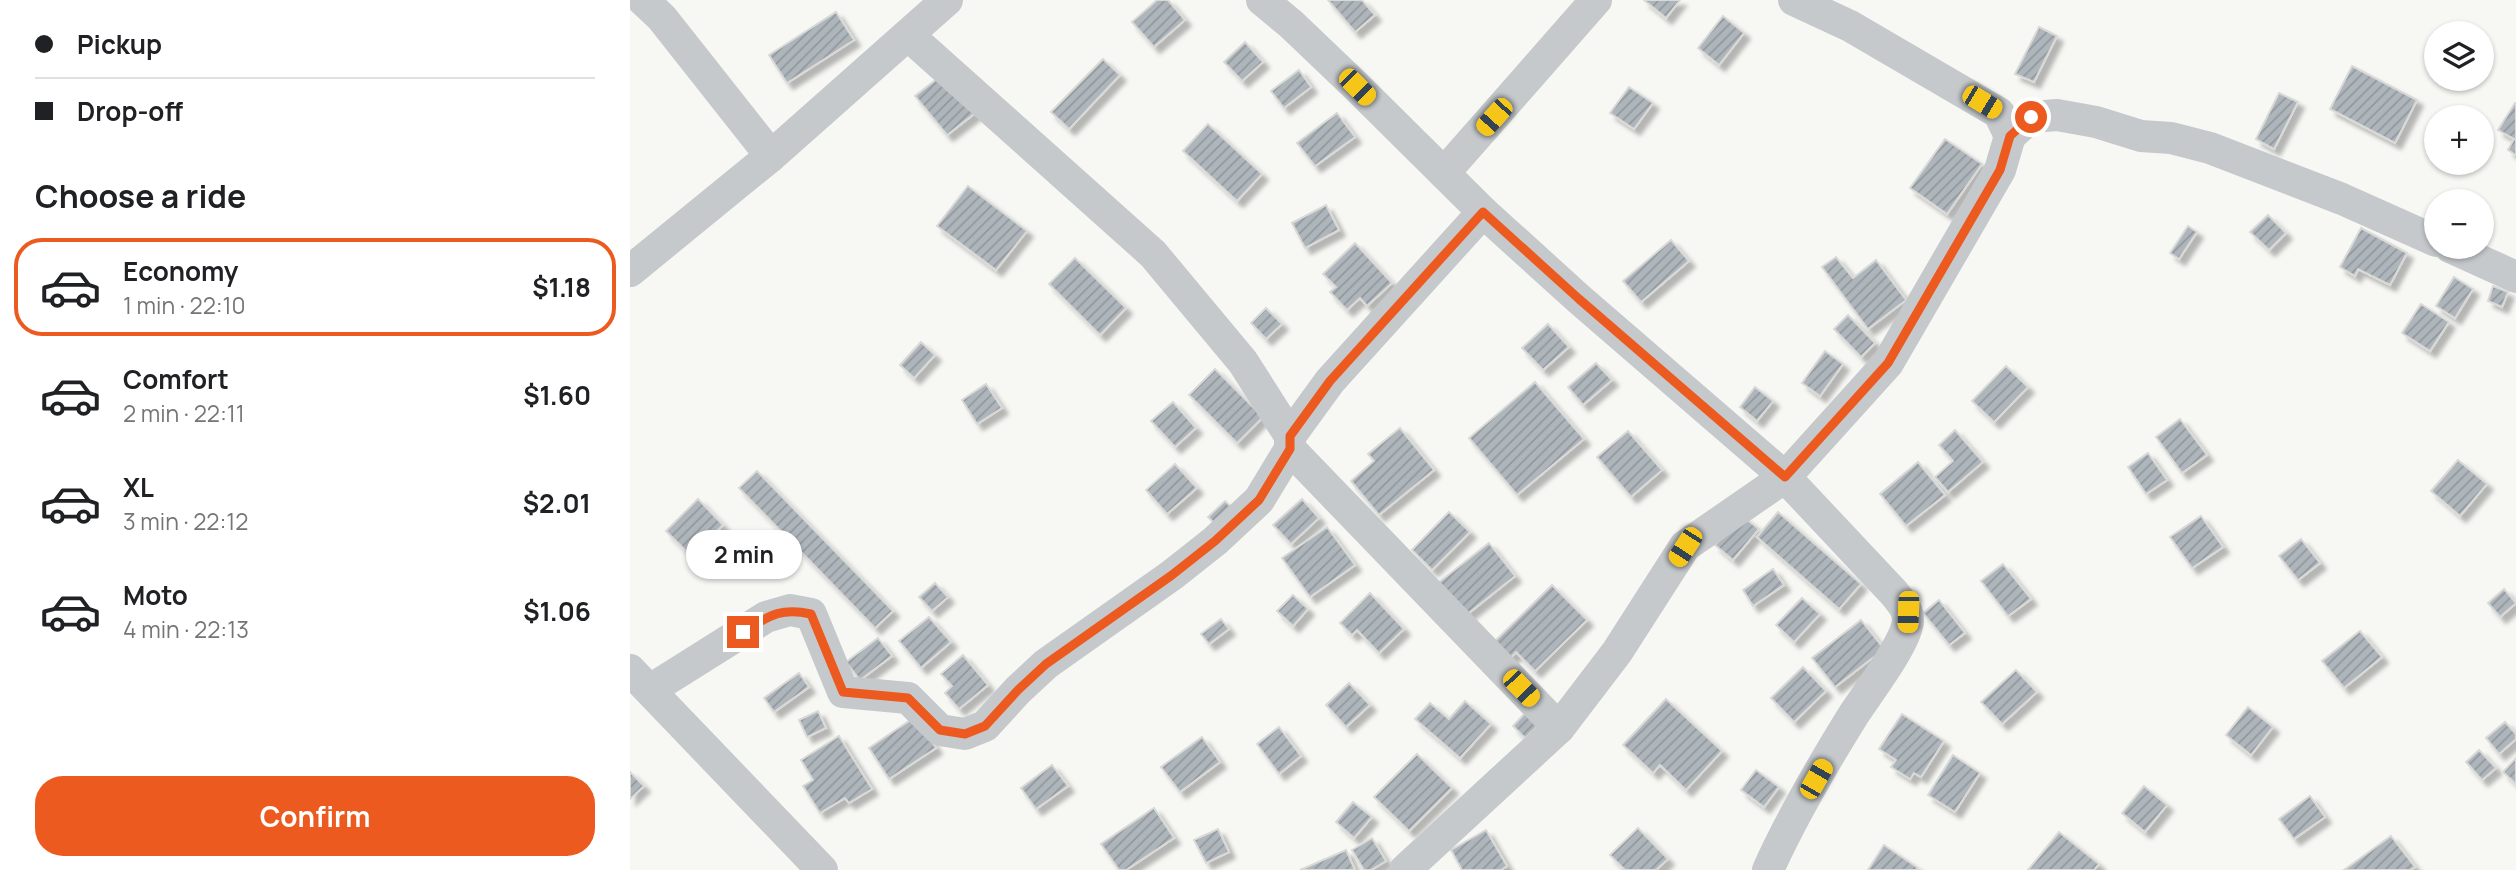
<!DOCTYPE html>
<html lang="en">
<head>
<meta charset="utf-8">
<style>
	:root { --surface:#fff; --page:#f6f6f6; --text:#202124; --muted:#757577; --line:#e0e0e0; --accent:#ec5a1f }
	body { margin:0; font-family:Manrope,sans-serif; background:var(--page); color:var(--text); height:100vh; display:flex; flex-direction:column; font-size:26px; white-space:nowrap }
	* { box-sizing:border-box; margin:0 }
	p { font-size:23px; color:var(--muted) }
	.icon { flex:none; width:38px; height:38px; fill:none; stroke:currentColor; stroke-width:2; stroke-linecap:round; stroke-linejoin:round }
	.map { position:relative; flex:1; overflow:hidden }
	.details { display:flex; flex-direction:column; background:var(--surface); width:630px }
	.details>* { flex:none }
	.banner { display:grid; align-content:center; height:154px; padding:0 35px; background:var(--surface) }
	.buttons { position:absolute; left:1794px; top:21px; display:grid; gap:14px }
	.buttons a { display:grid; place-items:center; width:70px; height:70px; border-radius:50%; background:var(--surface); box-shadow:0 2px 5px #0004; font-size:35px }
	.end { position:absolute; width:32px; height:32px; margin:-16px; border:9px solid #ec5a1f; background:#fff; box-shadow:0 0 0 4px #fff }
	.from { border-radius:50% }
	.bubble { position:absolute; height:49px; border-radius:24px; background:var(--surface); box-shadow:0 2px 5px #0004; font-size:23px; font-weight:700; line-height:49px; text-align:center }
	.car { position:absolute; width:21px; height:42px; margin:-21px -10px; border-radius:9px; box-shadow:0 0 5px 2px #0007; background:linear-gradient(#f5c518 24%,#345 0 40%,#f5c518 0 76%,#345 0 86%,#f5c518 0) }
	.banner b { display:flex; align-items:center; gap:24px; height:66px; font-size:26px }
	.banner b+b { border-top:2px solid var(--line) }
	.banner i { width:18px; height:18px; background:var(--text) }
	ul { padding:0; list-style:none }
	li { display:flex; align-items:center; gap:21px; height:98px; margin:0 14px 10px; padding:0 21px; border:4px solid transparent; border-radius:28px }
	li div { flex:1 }
	li b { display:block; font-size:26px }
	li em { font-style:normal; font-weight:700 }
	li.selected { border-color:var(--accent) }
	li>.icon { width:63px; height:63px; stroke-width:1.5 }
	h2 { padding:0 35px; font-size:32px; line-height:84px }
	.primary-button { display:flex; gap:14px; margin-top:auto; padding:14px 35px }
	.primary-button a { flex:1; height:80px; border-radius:28px; background:var(--accent); color:#fff; font-size:28px; font-weight:700; line-height:80px; text-align:center }
	main { display:flex; flex:1; min-height:0 }
	.map>svg:first-child { display:block }
</style>
</head>
<body>
<main>
<section class="details">
<div class="banner">
<b><i class="from"></i>Pickup</b>
<b><i></i>Drop-off</b>
</div>
<h2>Choose a ride</h2>
<ul>
<li class="selected"><svg class="icon" aria-label="car" viewBox="0 0 24 24"><path d="M5 17H2v-5l4-1 3-4h7l3 4 3 1v5h-3M9 17h6M6 11h13"/><circle cx="7" cy="17" r="2"/><circle cx="17" cy="17" r="2"/></svg><div><b>Economy</b><p>1 min · 22:10</p></div><em>$1.18</em></li>
<li><svg class="icon" aria-label="car" viewBox="0 0 24 24"><path d="M5 17H2v-5l4-1 3-4h7l3 4 3 1v5h-3M9 17h6M6 11h13"/><circle cx="7" cy="17" r="2"/><circle cx="17" cy="17" r="2"/></svg><div><b>Comfort</b><p>2 min · 22:11</p></div><em>$1.60</em></li>
<li><svg class="icon" aria-label="car" viewBox="0 0 24 24"><path d="M5 17H2v-5l4-1 3-4h7l3 4 3 1v5h-3M9 17h6M6 11h13"/><circle cx="7" cy="17" r="2"/><circle cx="17" cy="17" r="2"/></svg><div><b>XL</b><p>3 min · 22:12</p></div><em>$2.01</em></li>
<li><svg class="icon" aria-label="car" viewBox="0 0 24 24"><path d="M5 17H2v-5l4-1 3-4h7l3 4 3 1v5h-3M9 17h6M6 11h13"/><circle cx="7" cy="17" r="2"/><circle cx="17" cy="17" r="2"/></svg><div><b>Moto</b><p>4 min · 22:13</p></div><em>$1.06</em></li>
</ul>
<div class="primary-button"><a>Confirm</a></div>
</section>
<div class="map">
<svg width="1886" height="870" viewBox="0 0 1886 870">
	<defs>
		<pattern id="building-hatch" width="6" height="6" patternUnits="userSpaceOnUse" patternTransform="scale(1.75)"><rect width="6" height="6" fill="#aeb5bb"/><path d="M-1 1l2-2M0 6l6-6M5 7l2-2" fill="none" stroke="#91989e"/></pattern>
		<filter id="shadow"><feDropShadow dx="6" dy="6" stdDeviation="2" flood-color="#0004"/></filter>
	</defs>
	<rect width="100%" height="100%" fill="#f7f7f4"/>
	<!-- building -->
	<g fill="url(#building-hatch)" stroke="#d9d9d7" stroke-width="2" filter="url(#shadow)">
		<polygon points="527,0 538,0 555,20 524,47 502,22"/>
		<polygon points="698,0 732,0 745,15 725,32"/>
		<polygon points="1014,0 1050,0 1036,18"/>
		<polygon points="206,12 224,40 157,83 139,55"/>
		<polygon points="1093,16 1114,33 1089,65 1068,48"/>
		<polygon points="1409,27 1427,36 1404,82 1385,74"/>
		<polygon points="615,42 633,62 612,81 594,62"/>
		<polygon points="473,59 490,75 439,129 421,112"/>
		<polygon points="1722,66 1787,100 1765,143 1700,109"/>
		<polygon points="669,70 681,87 654,108 641,91"/>
		<polygon points="317,71 349,110 317,135 285,96"/>
		<polygon points="999,87 1023,103 1004,129 980,113"/>
		<polygon points="1649,93 1668,102 1644,149 1626,139"/>
		<polygon points="1885,103 1886,104 1886,155 1878,150 1884,139 1868,130"/>
		<polygon points="707,113 725,137 685,166 667,143"/>
		<polygon points="578,124 632,174 607,201 553,151"/>
		<polygon points="1315,139 1352,164 1317,214 1280,188"/>
		<polygon points="338,186 397,231 366,270 307,226"/>
		<polygon points="696,205 709,230 675,248 662,223"/>
		<polygon points="1638,215 1656,233 1639,250 1620,232"/>
		<polygon points="1558,226 1567,232 1549,259 1540,253"/>
		<polygon points="1731,228 1777,253 1760,285 1728,269 1725,276 1710,267"/>
		<polygon points="1041,240 1059,261 1011,302 993,281"/>
		<polygon points="725,243 762,283 737,306 730,298 717,310 700,292 706,287 693,274"/>
		<polygon points="1206,257 1223,278 1246,260 1276,300 1238,329 1192,267"/>
		<polygon points="445,258 496,308 470,335 419,284"/>
		<polygon points="1824,277 1843,289 1825,318 1806,306"/>
		<polygon points="1863,286 1878,292 1872,307 1858,301"/>
		<polygon points="1791,304 1819,322 1800,351 1772,333"/>
		<polygon points="636,308 652,324 636,339 621,323"/>
		<polygon points="1218,315 1245,343 1231,357 1204,329"/>
		<polygon points="918,324 939,347 913,370 892,348"/>
		<polygon points="291,342 305,355 284,378 270,365"/>
		<polygon points="1195,351 1213,364 1190,396 1172,383"/>
		<polygon points="966,363 982,380 953,405 938,387"/>
		<polygon points="1376,366 1398,387 1364,422 1342,401"/>
		<polygon points="585,369 633,417 607,443 559,395"/>
		<polygon points="905,382 954,439 887,495 839,438"/>
		<polygon points="356,384 372,408 347,424 332,400"/>
		<polygon points="1125,387 1143,401 1127,421 1110,407"/>
		<polygon points="543,402 566,428 545,447 521,421"/>
		<polygon points="1550,419 1577,455 1552,473 1526,437"/>
		<polygon points="770,428 804,470 749,515 721,481 744,461 738,454"/>
		<polygon points="1325,430 1353,462 1318,492 1305,477 1323,461 1309,445"/>
		<polygon points="998,431 1032,470 1001,497 967,457"/>
		<polygon points="1518,453 1537,480 1516,494 1498,467"/>
		<polygon points="1828,460 1857,484 1830,516 1801,491"/>
		<polygon points="1288,462 1315,495 1276,526 1250,494"/>
		<polygon points="545,464 567,488 537,514 516,490"/>
		<polygon points="127,471 263,611 245,628 109,488"/>
		<polygon points="68,499 93,525 61,556 36,531"/>
		<polygon points="672,499 689,518 661,544 643,525"/>
		<polygon points="595,501 611,516 594,533 578,517"/>
		<polygon points="819,512 840,532 802,570 782,550"/>
		<polygon points="1148,512 1231,584 1209,609 1127,537"/>
		<polygon points="1111,515 1129,529 1103,560 1085,545"/>
		<polygon points="1571,516 1593,547 1562,568 1540,537"/>
		<polygon points="697,527 725,565 680,597 652,558"/>
		<polygon points="1671,539 1690,563 1668,580 1649,556"/>
		<polygon points="859,543 885,576 835,616 808,583"/>
		<polygon points="1373,564 1401,599 1378,616 1351,581"/>
		<polygon points="1143,569 1154,585 1123,606 1113,590"/>
		<polygon points="305,583 318,597 302,611 289,597"/>
		<polygon points="922,585 957,620 905,671 886,652 877,662 861,645"/>
		<polygon points="1874,589 1886,603 1870,617 1858,603"/>
		<polygon points="740,593 774,629 749,653 727,630 722,635 710,623"/>
		<polygon points="663,595 678,609 663,626 647,611"/>
		<polygon points="1172,598 1190,614 1164,642 1146,625"/>
		<polygon points="1309,600 1335,633 1319,645 1293,613"/>
		<polygon points="299,617 321,642 291,668 269,641"/>
		<polygon points="591,619 599,629 579,644 571,634"/>
		<polygon points="1231,620 1254,649 1205,687 1182,658"/>
		<polygon points="1730,631 1752,657 1714,688 1692,661"/>
		<polygon points="248,638 262,656 230,680 216,662"/>
		<polygon points="333,655 358,685 329,709 315,693 322,686 311,674"/>
		<polygon points="1173,667 1196,691 1164,722 1141,698"/>
		<polygon points="1386,670 1407,692 1372,724 1351,702"/>
		<polygon points="169,673 179,687 144,712 134,698"/>
		<polygon points="719,683 740,705 716,727 696,705"/>
		<polygon points="1036,699 1092,751 1056,790 1030,765 1023,773 993,745"/>
		<polygon points="835,701 861,724 830,758 785,719 800,703 819,719"/>
		<polygon points="1618,707 1643,727 1621,755 1596,735"/>
		<polygon points="188,711 196,728 177,737 169,720"/>
		<polygon points="896,712 909,725 895,738 883,726"/>
		<polygon points="1272,714 1314,741 1291,777 1284,773 1280,779 1261,767 1266,760 1249,749"/>
		<polygon points="285,717 306,748 259,779 239,748"/>
		<polygon points="1875,722 1886,734 1886,739 1869,754 1856,738"/>
		<polygon points="649,727 671,756 649,774 627,744"/>
		<polygon points="209,736 242,789 219,803 215,798 190,813 173,786 183,780 171,760"/>
		<polygon points="572,737 590,762 550,792 531,767"/>
		<polygon points="1849,750 1866,768 1852,780 1836,762"/>
		<polygon points="787,754 822,788 779,831 744,797"/>
		<polygon points="1323,755 1350,773 1325,812 1298,795"/>
		<polygon points="1886,758 1886,784 1873,772"/>
		<polygon points="422,765 438,786 406,809 391,788"/>
		<polygon points="1126,770 1149,787 1134,807 1111,790"/>
		<polygon points="0,772 14,786 0,799"/>
		<polygon points="1514,786 1537,805 1515,832 1492,813"/>
		<polygon points="1680,796 1695,817 1664,839 1649,819"/>
		<polygon points="723,802 742,817 724,838 706,822"/>
		<polygon points="524,808 544,838 496,870 489,870 471,844"/>
		<polygon points="1008,828 1038,859 1026,870 995,870 980,855"/>
		<polygon points="588,829 599,852 576,863 564,840"/>
		<polygon points="856,830 877,866 871,870 832,870 821,850"/>
		<polygon points="1429,832 1469,864 1464,870 1398,870"/>
		<polygon points="1761,836 1785,867 1780,870 1714,870"/>
		<polygon points="742,838 756,861 741,870 734,870 722,850"/>
		<polygon points="1254,845 1288,868 1286,870 1238,870"/>
		<polygon points="716,850 725,870 670,870"/>
	</g>
	<g fill="none" stroke-linecap="round" stroke-linejoin="round">
		<!-- minor -->
		<g stroke="#c5c9cc" stroke-width="32">
			<polyline points="13,0 32,18 141,156"/>
			<path d="M632 0 661 24 727 87 853 212 949 299 1155 477 1264 593C1272 603 1281 612 1277 626 1272 648 1238 693 1224 714 1193 764 1162 816 1138 870"/>
			<polyline points="1164,0 1220,26 1369,113 1380,136"/>
			<polyline points="278,35 523,254 613,362 660,436"/>
			<polyline points="814,173 966,0"/>
			<polyline points="1820,247 1886,277"/>
			<polyline points="0,271 141,156 317,0"/>
			<polyline points="660,449 929,728"/>
			<polyline points="0,670 192,870"/>
			<polyline points="20,690 136,617 160,610 181,614 213,692 278,698 310,730 335,734 355,726 388,690 416,664 542,575 585,541 629,500 660,449 660,436 700,381 853,212"/>
			<polyline points="775,870 929,728 987,652 1055,546 1155,477 1258,363 1370,170 1380,136 1401,117 1427,115 1466,122 1511,136 1541,138 1580,148 1712,199 1806,241"/>
		</g>
	</g>
	<g fill="none" stroke-linecap="round" stroke-linejoin="round">
		<!-- route -->
		<path stroke="#ec5a1f" stroke-width="9" d="M113 632C139 616 150 607 181 614L213 692 278 698 310 730 335 734 355 726 388 690 416 664 542 575 585 541 629 500 660 449V436L700 381 853 212 949 299 1155 477 1258 363 1370 170 1380 136 1401 117"/>
	</g>
</svg>
<div class="buttons">
<a><svg class="icon" aria-label="layers" viewBox="0 0 24 24"><path d="M12 4l9 5-9 5-9-5zM3 14l9 5 9-5"/></svg></a>
<a>+</a>
<a>−</a>
</div>
<i class="end from" style="left:1401px;top:117px"></i>
<i class="end" style="left:113px;top:632px"></i>
<div class="bubble" style="left:56px;top:530px;width:116px">2 min</div>
<i class="car" style="left:727px;top:87px;rotate:135deg"></i>
<i class="car" style="left:1352px;top:102px;rotate:121deg"></i>
<i class="car" style="left:864px;top:117px;rotate:222deg"></i>
<i class="car" style="left:1055px;top:547px;rotate:213deg"></i>
<i class="car" style="left:1278px;top:612px;rotate:182deg"></i>
<i class="car" style="left:891px;top:688px;rotate:136deg"></i>
<i class="car" style="left:1186px;top:779px;rotate:30deg"></i>
</div>
</main>
</body>
</html>
